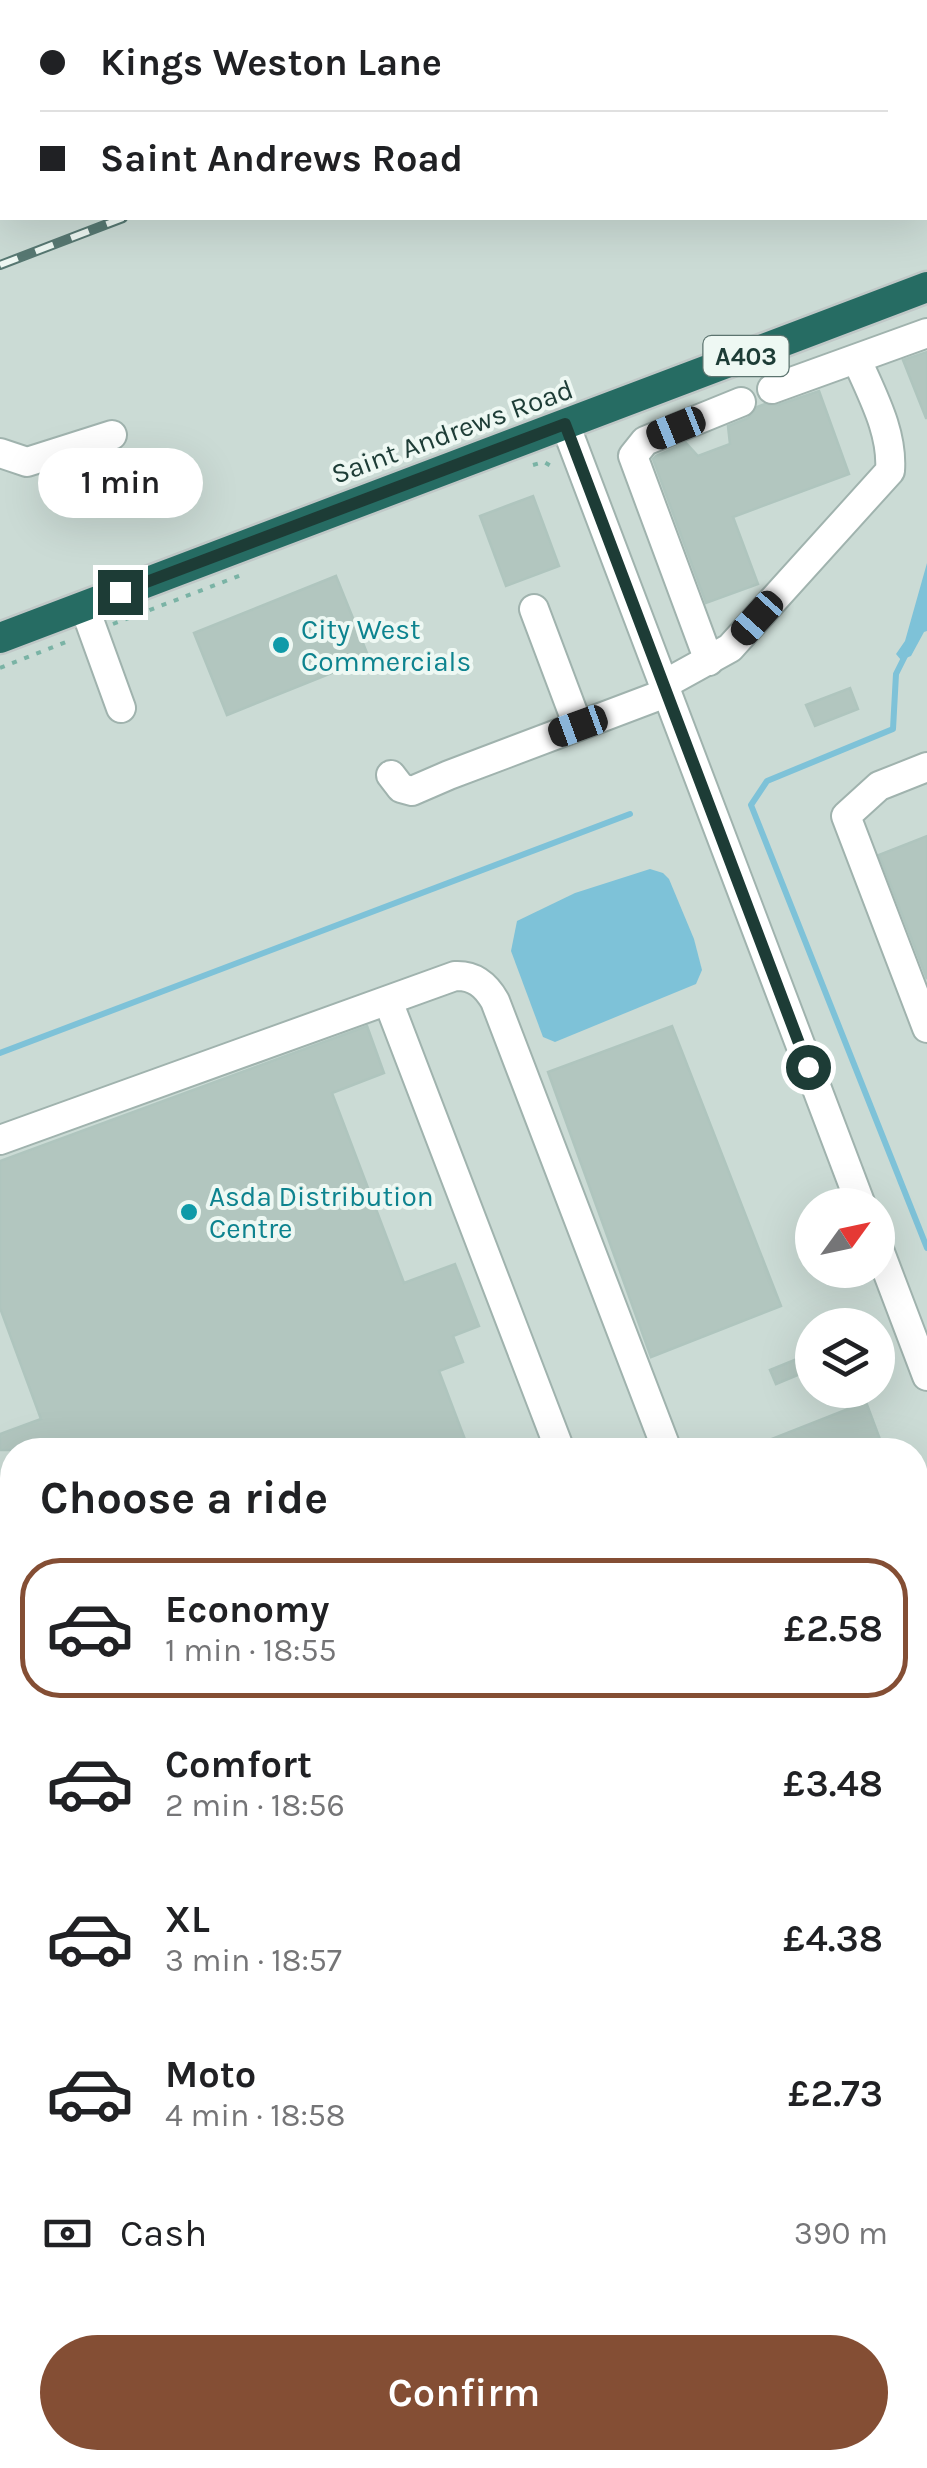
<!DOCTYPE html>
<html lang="en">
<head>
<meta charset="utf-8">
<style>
	:root { --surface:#fff; --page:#f2f2f2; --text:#202124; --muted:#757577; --line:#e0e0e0; --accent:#844e34 }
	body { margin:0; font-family:Karla,sans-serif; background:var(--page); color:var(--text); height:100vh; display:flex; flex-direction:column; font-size:38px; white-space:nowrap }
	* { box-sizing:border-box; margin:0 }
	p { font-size:32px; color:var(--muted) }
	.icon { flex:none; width:55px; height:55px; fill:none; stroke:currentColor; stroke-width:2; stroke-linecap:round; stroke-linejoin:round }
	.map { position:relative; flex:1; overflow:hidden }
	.sheet { position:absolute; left:0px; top:1438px; width:928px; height:1032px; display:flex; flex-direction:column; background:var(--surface); border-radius:40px 40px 0 0; box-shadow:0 10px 40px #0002 }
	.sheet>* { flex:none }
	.banner { position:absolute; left:0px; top:0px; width:928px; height:220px; box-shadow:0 10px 40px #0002; display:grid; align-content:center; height:220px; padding:0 40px; background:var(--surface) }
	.needle { width:65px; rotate:57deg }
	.fabs { position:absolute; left:795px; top:1188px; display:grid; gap:20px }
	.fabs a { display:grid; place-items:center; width:100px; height:100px; border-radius:50%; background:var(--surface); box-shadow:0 10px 40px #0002; font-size:50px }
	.end { position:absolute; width:45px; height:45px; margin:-22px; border:12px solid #1d3c36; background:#fff; box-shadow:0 0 0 5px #fff }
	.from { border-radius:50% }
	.bubble { position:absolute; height:70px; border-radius:35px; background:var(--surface); box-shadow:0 10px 40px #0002; font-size:32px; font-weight:600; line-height:70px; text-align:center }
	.car { position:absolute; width:30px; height:60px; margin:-30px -15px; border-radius:12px; box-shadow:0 0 8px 2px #0007; background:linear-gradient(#222 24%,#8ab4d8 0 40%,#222 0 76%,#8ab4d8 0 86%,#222 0) }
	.banner b { display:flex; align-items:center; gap:35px; height:95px; font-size:38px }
	.banner b+b { border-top:2px solid var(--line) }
	.banner i { width:25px; height:25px; background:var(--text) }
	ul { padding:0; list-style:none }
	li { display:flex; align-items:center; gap:30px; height:140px; margin:0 20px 15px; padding:0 20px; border:5px solid transparent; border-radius:40px }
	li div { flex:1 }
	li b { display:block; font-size:38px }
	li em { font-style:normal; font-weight:600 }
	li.selected { border-color:var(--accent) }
	li>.icon { width:90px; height:90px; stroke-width:1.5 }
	h2 { padding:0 40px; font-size:45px; line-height:120px }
	.pay { display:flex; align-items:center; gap:25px; height:110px; padding:0 40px; font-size:38px }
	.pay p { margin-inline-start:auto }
	.button { display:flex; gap:20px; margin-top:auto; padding:20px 40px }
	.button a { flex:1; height:115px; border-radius:60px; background:var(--accent); color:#fff; font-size:40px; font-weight:600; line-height:115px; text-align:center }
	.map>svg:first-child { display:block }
</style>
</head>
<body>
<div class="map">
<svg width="927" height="2468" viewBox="0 0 927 2468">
	<rect width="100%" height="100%" fill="#ddebe6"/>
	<!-- built -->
	<path fill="#cbdbd5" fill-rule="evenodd" d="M0 0H927V2468H0ZM2 2H925V218H2ZM812 1205H878V1270H812ZM812 1325H878V1390H812ZM12 1450H915V2458H12Z"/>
	<!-- green -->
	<polygon fill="#b3dfc3" points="927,2150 927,2268 915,2240 915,2165 921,2152"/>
	<!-- water -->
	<g fill="#7ec2d8">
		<polygon points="927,563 927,631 924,632 911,656 901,660 896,654 905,641"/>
		<polygon points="650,869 663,873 669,879 694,939 702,970 696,984 555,1042 543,1037 511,951 517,921 575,893"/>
		<polygon points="0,2246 5,2250 12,2264 12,2429 0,2433"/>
	</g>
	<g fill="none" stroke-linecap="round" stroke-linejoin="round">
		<!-- stream -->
		<g stroke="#7ec2d8" stroke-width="6">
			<polyline points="906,654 896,674 893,729 767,781 751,805 927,1248"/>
			<polyline points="0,1053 630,814"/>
			<polyline points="0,1948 12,1981"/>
			<polyline points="196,2458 200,2468"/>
		</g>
	</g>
	<!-- building -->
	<g fill="#b2c6bf" stroke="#afc5be" stroke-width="2.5">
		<polygon points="927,352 927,418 926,418 903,360"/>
		<polygon points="819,391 849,474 733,517 758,584 706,603 653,459 656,456 686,443 698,456 730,444 728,426 748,418 757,407 765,404 778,405"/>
		<polygon points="533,496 559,566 506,586 480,516"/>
		<polygon points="336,576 369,658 227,715 194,633"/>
		<polygon points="850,688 858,709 815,726 806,705"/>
		<polygon points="927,836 927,979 879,855"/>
		<polygon points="367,1026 384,1073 332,1093 404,1283 455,1264 479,1326 453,1336 463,1362 439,1371 469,1450 0,1450 0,1434 41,1419 0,1308 0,1161"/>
		<polygon points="672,1026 781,1306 651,1357 548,1072"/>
		<polygon points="807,1355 812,1369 776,1384 770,1370"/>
		<polygon points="866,1402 884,1450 746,1450 746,1449"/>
	</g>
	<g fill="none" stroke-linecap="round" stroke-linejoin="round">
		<defs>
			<g id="minor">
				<polyline points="925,198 927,197"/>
				<polyline points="772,389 927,333"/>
				<polyline points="565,424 861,1205"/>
				<polyline points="0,453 27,462 112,435"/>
				<polyline points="84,606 121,708"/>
				<polyline points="534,609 578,726"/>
				<polyline points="709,661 633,456 645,441 741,402"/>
				<path d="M663 685 730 648 890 471C893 432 872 395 857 360"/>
				<polyline points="927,767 879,786 846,816 927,1028"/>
				<polyline points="391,775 401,788 412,791 449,775 666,693"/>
				<polyline points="388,1001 560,1450"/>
				<path d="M0 1140 455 976C474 975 486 985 495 1001L667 1450"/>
				<polyline points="878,1247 927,1376"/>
				<polyline points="0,1549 12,1583"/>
				<polyline points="0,2014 12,2047"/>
				<polyline points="915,2286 927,2320"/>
				<polyline points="169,2458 173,2468"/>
				<polyline points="259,2458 263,2468"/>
				<polyline points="855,2458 859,2468"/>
			</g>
			<polyline id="highway" points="0,638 927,287"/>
		</defs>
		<!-- minor casing -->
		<use href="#minor" stroke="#a0b3ae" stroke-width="32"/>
		<!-- highway casing -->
		<use href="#highway" stroke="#c0c8c7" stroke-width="35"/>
		<!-- path -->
		<g stroke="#7ab3a5" stroke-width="4" stroke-dasharray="5 8" stroke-linecap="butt">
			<polyline points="533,465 544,462 556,469"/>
			<polyline points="113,624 244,574"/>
			<polyline points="0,668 71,640"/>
		</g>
		<!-- minor -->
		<use href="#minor" stroke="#fff" stroke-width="28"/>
		<!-- highway -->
		<use href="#highway" stroke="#266c63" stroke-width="30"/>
		<defs>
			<g id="rail">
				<polyline points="684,2 690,0"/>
				<polyline points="0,265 123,218"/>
			</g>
		</defs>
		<!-- rail casing -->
		<use href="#rail" stroke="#577872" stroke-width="10"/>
		<!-- rail -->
		<use href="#rail" stroke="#eef8f3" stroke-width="6" stroke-dasharray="19" stroke-linecap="butt"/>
	</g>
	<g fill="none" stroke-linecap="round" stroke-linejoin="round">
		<!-- route -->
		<polyline stroke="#1d3c36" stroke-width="12" points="120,592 565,424 808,1067"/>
	</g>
	<!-- markers -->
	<g fill="#0f9aa8" stroke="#eef8f3" stroke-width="4">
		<circle cx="281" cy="645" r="10"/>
		<circle cx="189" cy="1212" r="10"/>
	</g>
	<g text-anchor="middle" stroke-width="8" stroke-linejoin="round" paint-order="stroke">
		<!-- shield labels -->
		<rect fill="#eef8f3" stroke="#5c746f" stroke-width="2.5" x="703.5" y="336" width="85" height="40" rx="8"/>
		<g font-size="25" font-weight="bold" fill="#1d3c36">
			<text x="746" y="365">A403</text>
		</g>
		<!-- street labels -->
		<g font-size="28" fill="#1d3c36" stroke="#eef8f3">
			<text transform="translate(452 431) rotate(-20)" y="10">Saint Andrews Road</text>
		</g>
		<!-- culture labels -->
		<g font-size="28" fill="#0d838f" stroke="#eef8f3" text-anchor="start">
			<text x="301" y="639">City West<tspan x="301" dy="32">Commercials</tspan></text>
			<text x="209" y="1206">Asda Distribution<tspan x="209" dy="32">Centre</tspan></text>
		</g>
	</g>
</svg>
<div class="fabs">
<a><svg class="needle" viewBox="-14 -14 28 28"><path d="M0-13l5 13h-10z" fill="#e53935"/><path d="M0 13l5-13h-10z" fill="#757577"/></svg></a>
<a><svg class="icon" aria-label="layers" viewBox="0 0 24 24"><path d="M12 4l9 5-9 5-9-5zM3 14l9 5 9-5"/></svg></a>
</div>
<i class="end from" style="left:808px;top:1067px"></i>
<i class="end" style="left:120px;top:592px"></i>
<div class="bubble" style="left:38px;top:448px;width:165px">1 min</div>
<i class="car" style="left:676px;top:428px;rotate:248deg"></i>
<i class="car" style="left:757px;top:618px;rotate:222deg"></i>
<i class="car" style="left:578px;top:726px;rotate:250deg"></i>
<div class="banner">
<b><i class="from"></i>Kings Weston Lane</b>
<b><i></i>Saint Andrews Road</b>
</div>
<section class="sheet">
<h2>Choose a ride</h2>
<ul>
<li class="selected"><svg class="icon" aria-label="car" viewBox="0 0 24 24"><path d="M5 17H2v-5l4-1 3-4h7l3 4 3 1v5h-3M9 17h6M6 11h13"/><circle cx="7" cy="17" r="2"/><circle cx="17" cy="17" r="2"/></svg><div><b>Economy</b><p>1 min · 18:55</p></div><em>£2.58</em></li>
<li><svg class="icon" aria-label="car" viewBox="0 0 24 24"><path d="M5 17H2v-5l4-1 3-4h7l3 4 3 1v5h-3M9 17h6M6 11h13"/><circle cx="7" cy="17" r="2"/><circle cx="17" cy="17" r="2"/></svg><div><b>Comfort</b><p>2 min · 18:56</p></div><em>£3.48</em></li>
<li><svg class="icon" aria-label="car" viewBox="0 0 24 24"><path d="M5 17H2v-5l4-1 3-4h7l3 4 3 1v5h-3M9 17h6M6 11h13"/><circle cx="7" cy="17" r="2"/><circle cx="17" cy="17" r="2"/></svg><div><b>XL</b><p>3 min · 18:57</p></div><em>£4.38</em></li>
<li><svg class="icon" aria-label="car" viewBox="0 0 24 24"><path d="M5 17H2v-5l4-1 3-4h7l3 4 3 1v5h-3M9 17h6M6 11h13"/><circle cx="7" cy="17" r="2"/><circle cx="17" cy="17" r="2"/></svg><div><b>Moto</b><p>4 min · 18:58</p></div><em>£2.73</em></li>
</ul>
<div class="pay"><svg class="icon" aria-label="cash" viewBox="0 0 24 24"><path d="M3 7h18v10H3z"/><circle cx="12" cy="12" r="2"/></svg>Cash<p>390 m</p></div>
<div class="button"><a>Confirm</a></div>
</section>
</div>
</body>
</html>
